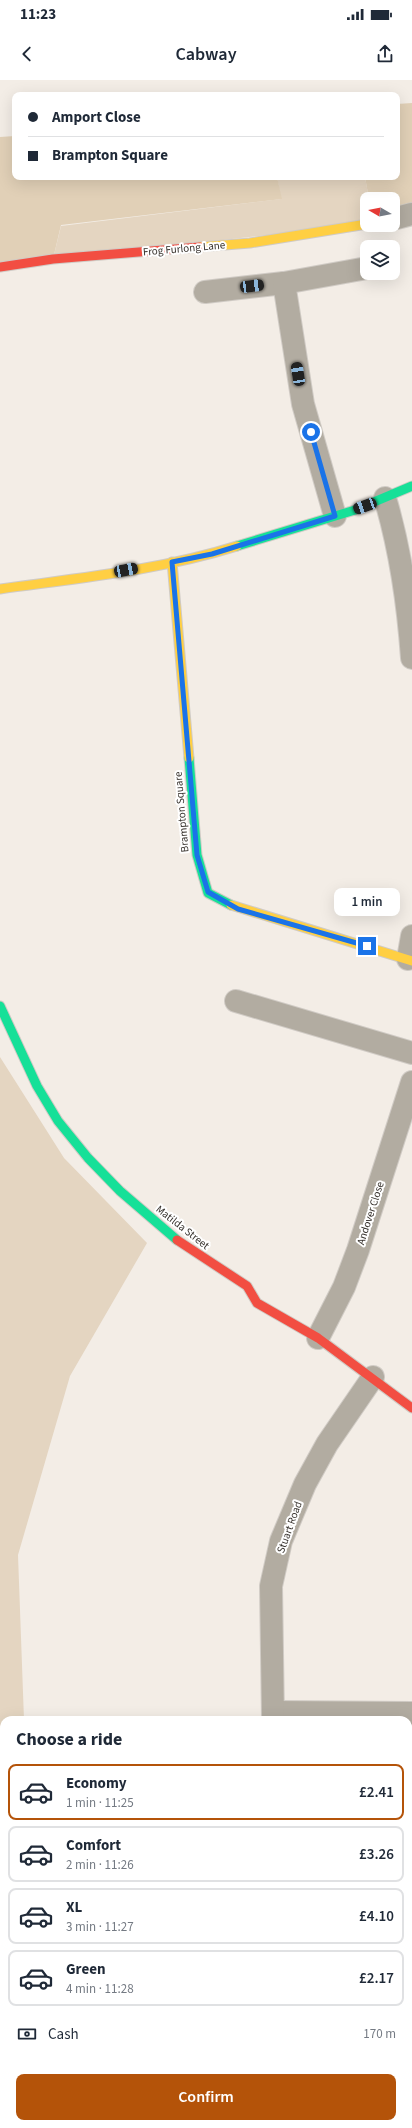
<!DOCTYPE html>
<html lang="en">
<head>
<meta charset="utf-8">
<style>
	:root { --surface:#fff; --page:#f2f2f3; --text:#1f2937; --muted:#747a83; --line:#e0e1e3; --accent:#b45309 }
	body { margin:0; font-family:"Source Sans 3",sans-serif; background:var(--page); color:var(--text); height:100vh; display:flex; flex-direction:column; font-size:15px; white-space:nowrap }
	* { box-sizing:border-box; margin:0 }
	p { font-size:13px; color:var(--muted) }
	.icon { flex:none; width:22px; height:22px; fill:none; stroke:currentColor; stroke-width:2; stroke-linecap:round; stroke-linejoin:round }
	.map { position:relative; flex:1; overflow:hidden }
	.sheet { position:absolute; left:0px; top:1636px; width:412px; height:412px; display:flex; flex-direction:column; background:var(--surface); border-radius:12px 12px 0 0; box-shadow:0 4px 16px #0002 }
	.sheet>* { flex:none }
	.top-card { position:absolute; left:12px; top:12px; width:388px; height:88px; border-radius:8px; box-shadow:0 4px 16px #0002; display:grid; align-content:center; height:88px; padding:0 16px; background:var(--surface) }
	.needle { width:26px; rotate:279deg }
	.fabs { position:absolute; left:360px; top:112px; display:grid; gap:8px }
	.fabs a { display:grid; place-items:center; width:40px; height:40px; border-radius:8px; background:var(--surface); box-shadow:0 4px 16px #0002; font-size:20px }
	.end { position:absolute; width:18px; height:18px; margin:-9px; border:5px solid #1a73e8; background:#fff; box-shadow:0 0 0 2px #fff }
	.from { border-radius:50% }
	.bubble { position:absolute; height:28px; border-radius:8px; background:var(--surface); box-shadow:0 4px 16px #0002; font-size:13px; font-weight:600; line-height:28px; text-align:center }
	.car { position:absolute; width:12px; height:24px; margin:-12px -6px; border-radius:5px; box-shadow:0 0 3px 1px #0007; background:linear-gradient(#222 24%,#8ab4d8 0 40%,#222 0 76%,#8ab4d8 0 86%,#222 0) }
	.top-card b { display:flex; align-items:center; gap:14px; height:38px; font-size:15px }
	.top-card b+b { border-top:1px solid var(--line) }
	.top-card i { width:10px; height:10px; background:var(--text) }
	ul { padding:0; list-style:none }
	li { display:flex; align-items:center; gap:12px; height:56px; margin:0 8px 6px; padding:0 8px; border:2px solid var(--line); border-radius:8px }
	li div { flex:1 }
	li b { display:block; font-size:15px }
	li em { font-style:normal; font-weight:600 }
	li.current { border-color:var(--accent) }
	li>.icon { width:36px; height:36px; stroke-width:1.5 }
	h2 { padding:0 16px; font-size:18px; line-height:48px }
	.pay { display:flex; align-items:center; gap:10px; height:44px; padding:0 16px; font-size:15px }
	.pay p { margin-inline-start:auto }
	.cta { display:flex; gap:8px; margin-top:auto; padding:8px 16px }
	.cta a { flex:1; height:46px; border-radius:8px; background:var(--accent); color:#fff; font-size:16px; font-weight:600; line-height:46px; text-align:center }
	.status { display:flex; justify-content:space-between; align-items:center; height:28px; padding:0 20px; background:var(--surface); direction:ltr }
	.status svg { height:11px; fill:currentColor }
	header { display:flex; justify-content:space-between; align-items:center; height:52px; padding:0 16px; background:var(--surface); font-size:18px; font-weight:600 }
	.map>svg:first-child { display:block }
</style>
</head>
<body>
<div class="status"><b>11:23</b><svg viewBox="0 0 49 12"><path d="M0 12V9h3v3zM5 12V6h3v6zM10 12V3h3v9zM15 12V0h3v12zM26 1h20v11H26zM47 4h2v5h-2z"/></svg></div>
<header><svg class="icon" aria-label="back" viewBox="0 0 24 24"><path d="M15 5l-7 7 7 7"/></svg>Cabway<svg class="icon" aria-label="share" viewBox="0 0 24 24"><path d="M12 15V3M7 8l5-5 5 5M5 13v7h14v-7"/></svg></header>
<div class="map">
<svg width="412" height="2048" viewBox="0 0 412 2048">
	<rect width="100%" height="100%" fill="#f3ede6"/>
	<!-- green -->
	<g fill="#e4d5c1">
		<polygon points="277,97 365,97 369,119 367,119 367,144 53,179 61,146 281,119"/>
		<polygon points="0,977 64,1078 147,1163 70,1296 18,1475 24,1640 4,1640 4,1815 0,1814"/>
	</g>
	<!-- forest -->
	<g fill="#e1d0b7">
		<polygon points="412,23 412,134 393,139 393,119 369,119 365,97 397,97 397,24"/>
		<polygon points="15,56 15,97 277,97 282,119 61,145 53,179 0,187 0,57"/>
	</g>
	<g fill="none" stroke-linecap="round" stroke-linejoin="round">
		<defs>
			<g id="street">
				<polyline points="393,139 412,134"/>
				<polyline points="205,212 284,203"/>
				<path d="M385 418C401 472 408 522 412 578"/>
				<polyline points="335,436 303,324 284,203 367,188"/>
				<polyline points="408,879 412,856"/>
				<polyline points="236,921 412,973"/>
				<polyline points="318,1258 344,1207 358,1170 412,1002"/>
				<polyline points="273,1632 412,1633"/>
				<polyline points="273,1640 271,1506 281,1461 305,1404 327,1364 373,1297"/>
				<polyline points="0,1827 4,1827"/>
				<polyline points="408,1911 412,1912"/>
				<polyline points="182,2048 182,2044"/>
			</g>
			<g id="fast">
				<polyline points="237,466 355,430 412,406"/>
				<polyline points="189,678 197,775 208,813 231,825"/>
				<polyline points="0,926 37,1006 58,1041 88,1078 120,1111 177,1160"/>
			</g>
			<g id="slow">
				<polyline points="200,167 250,163 367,144"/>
				<polyline points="172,482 189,678"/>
				<path d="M0 509C79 498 161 490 237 466"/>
				<polyline points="231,825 412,881"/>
			</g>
			<g id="jam">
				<polyline points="0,187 53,179 200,167"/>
				<polyline points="177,1160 247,1206 257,1223 318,1258 412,1328"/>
			</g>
		</defs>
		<!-- street casing -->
		<use href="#street" stroke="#d0cbc5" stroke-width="24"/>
		<!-- fast casing -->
		<use href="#fast" stroke="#d0cbc5" stroke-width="11"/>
		<!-- slow casing -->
		<use href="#slow" stroke="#d0cbc5" stroke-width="11"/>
		<!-- jam casing -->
		<use href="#jam" stroke="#d0cbc5" stroke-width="11"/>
		<!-- street -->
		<use href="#street" stroke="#b2aca1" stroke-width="22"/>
		<!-- fast -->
		<use href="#fast" stroke="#16e098" stroke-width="9"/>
		<!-- slow -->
		<use href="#slow" stroke="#ffcf43" stroke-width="9"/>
		<!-- jam -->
		<use href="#jam" stroke="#f24e42" stroke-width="9"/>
	</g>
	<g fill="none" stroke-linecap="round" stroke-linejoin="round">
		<!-- route -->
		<polyline stroke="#1a73e8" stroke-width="5" points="311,352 335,436 212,474 172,482 197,775 208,812 238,829 367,866"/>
	</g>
	<g text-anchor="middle" stroke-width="4" stroke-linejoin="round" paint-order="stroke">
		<!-- street labels -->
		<g font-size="11" fill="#36312c" stroke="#fff">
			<text transform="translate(184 168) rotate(-5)" y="4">Frog Furlong Lane</text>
			<text transform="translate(181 732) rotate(-95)" y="4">Brampton Square</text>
			<text transform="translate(370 1133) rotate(-72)" y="4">Andover Close</text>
			<text transform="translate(183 1147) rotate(38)" y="4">Matilda Street</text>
			<text transform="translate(289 1447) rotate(-70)" y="4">Stuart Road</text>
		</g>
	</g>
</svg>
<div class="fabs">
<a><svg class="needle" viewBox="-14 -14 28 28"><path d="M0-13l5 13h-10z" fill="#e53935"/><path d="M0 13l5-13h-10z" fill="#747a83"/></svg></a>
<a><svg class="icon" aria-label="layers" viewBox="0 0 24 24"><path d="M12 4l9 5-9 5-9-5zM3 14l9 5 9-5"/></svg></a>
</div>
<i class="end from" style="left:311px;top:352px"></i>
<i class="end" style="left:367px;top:866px"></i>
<div class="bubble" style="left:334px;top:808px;width:66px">1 min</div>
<i class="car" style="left:252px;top:206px;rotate:83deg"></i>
<i class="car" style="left:298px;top:294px;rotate:351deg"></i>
<i class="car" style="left:365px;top:426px;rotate:250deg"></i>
<i class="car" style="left:126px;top:490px;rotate:79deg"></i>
<div class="top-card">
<b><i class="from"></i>Amport Close</b>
<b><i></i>Brampton Square</b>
</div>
<section class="sheet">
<h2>Choose a ride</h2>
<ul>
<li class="current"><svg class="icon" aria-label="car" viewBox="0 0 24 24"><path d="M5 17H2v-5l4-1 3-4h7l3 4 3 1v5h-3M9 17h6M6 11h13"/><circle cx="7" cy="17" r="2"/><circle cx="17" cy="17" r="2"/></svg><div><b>Economy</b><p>1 min · 11:25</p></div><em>£2.41</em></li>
<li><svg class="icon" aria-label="car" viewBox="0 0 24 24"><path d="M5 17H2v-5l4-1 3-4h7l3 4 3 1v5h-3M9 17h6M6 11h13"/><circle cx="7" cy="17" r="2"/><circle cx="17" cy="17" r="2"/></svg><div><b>Comfort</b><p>2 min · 11:26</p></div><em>£3.26</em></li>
<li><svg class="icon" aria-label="car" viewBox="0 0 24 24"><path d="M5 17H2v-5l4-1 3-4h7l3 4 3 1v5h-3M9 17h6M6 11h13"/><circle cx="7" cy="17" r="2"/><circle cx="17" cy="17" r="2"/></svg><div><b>XL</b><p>3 min · 11:27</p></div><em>£4.10</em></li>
<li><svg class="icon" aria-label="car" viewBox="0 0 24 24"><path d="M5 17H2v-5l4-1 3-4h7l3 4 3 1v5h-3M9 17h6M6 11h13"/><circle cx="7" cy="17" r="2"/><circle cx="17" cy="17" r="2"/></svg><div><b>Green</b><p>4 min · 11:28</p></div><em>£2.17</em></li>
</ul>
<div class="pay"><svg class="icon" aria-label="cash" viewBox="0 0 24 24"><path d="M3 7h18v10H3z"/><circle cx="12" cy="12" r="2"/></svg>Cash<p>170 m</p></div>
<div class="cta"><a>Confirm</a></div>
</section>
</div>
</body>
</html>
